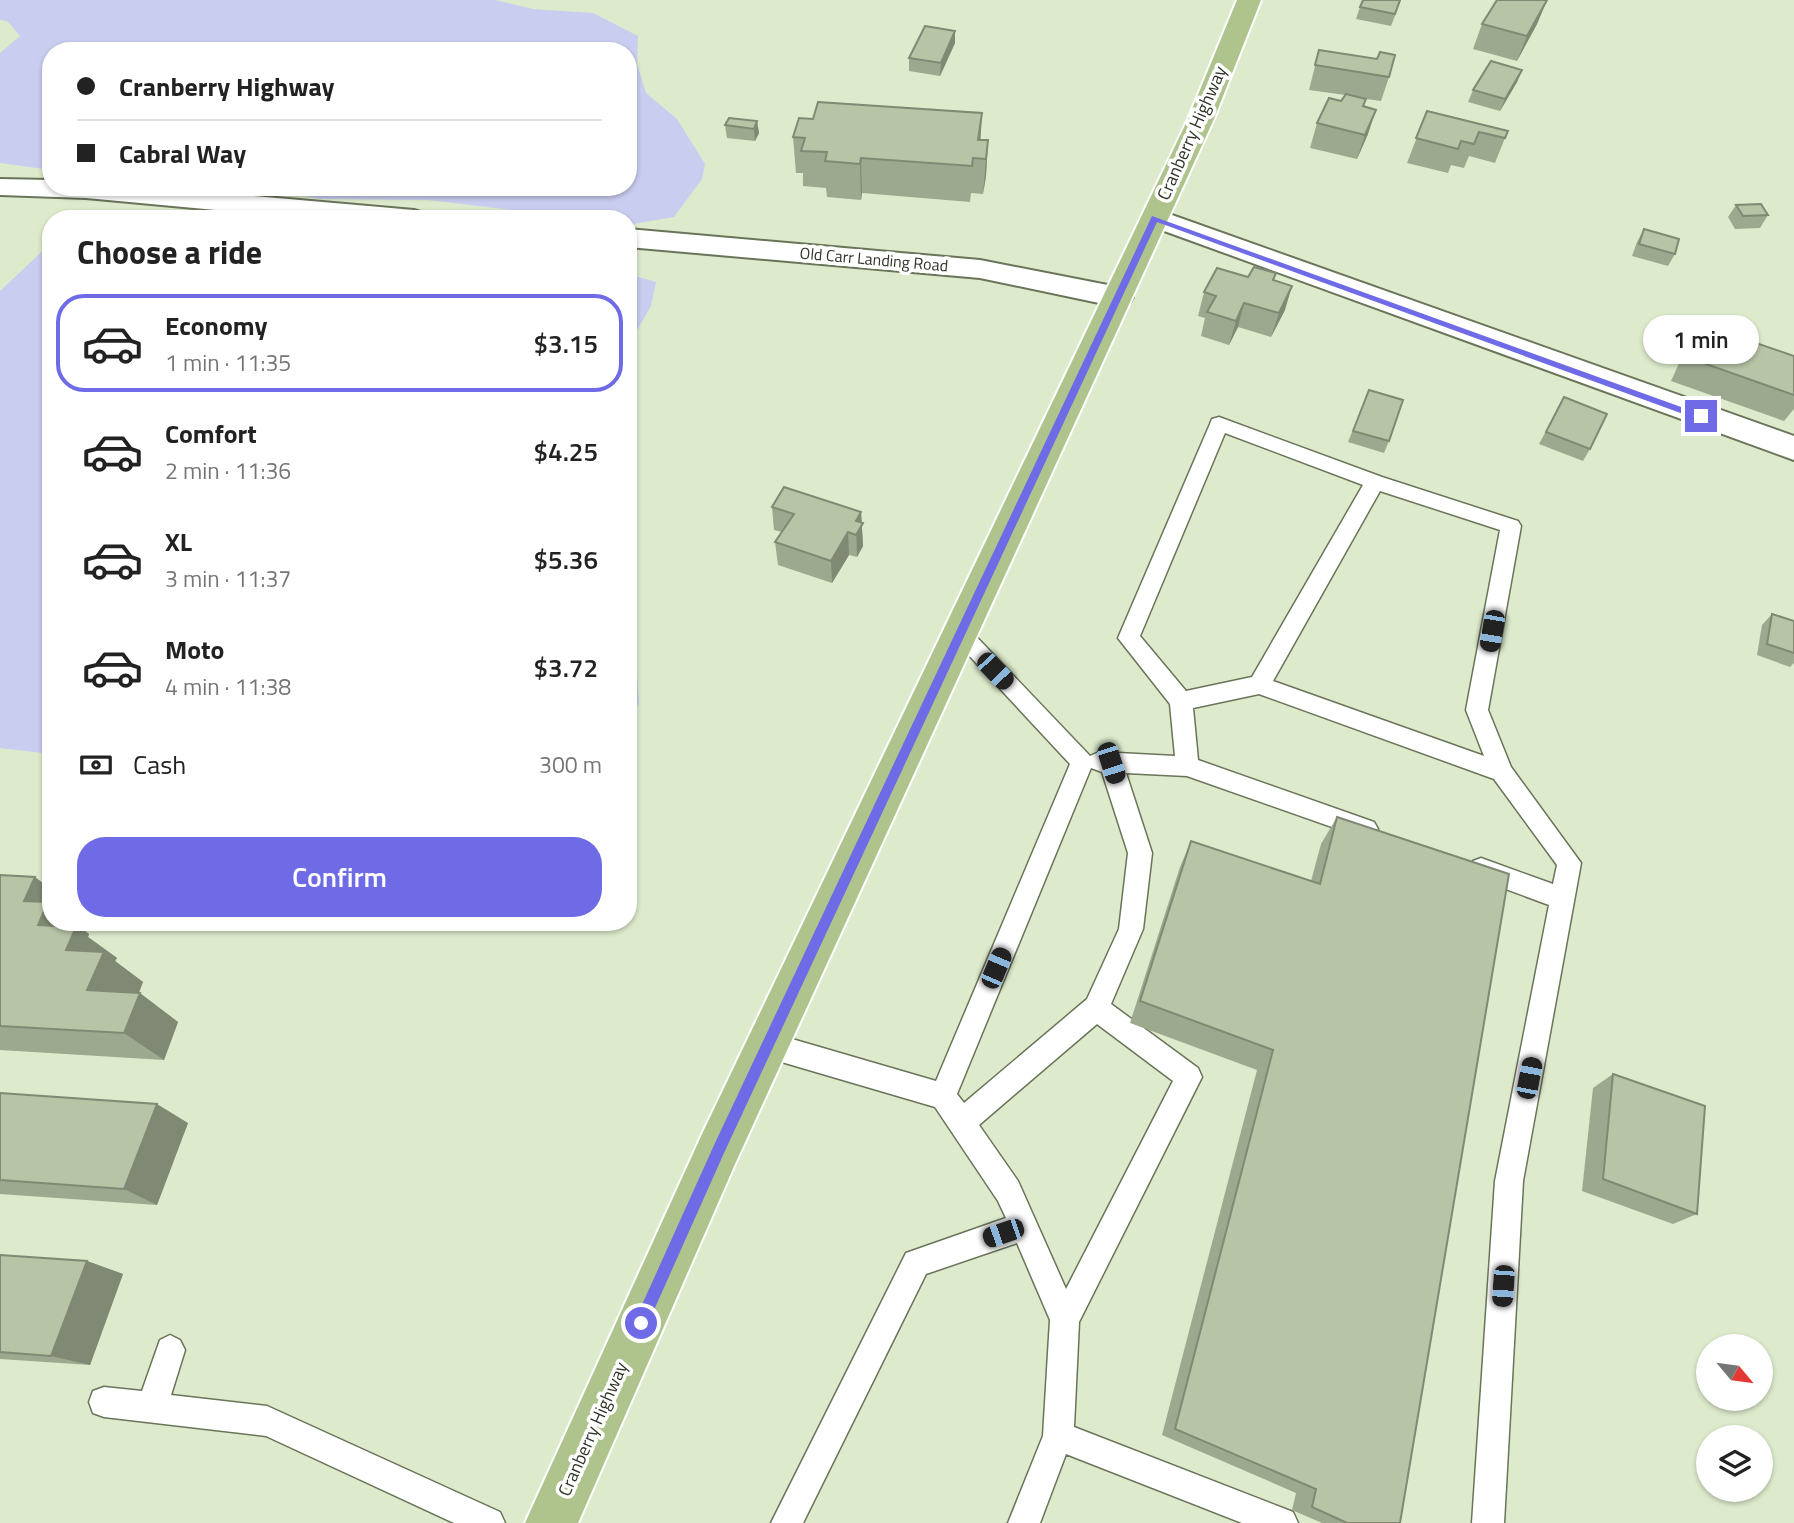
<!DOCTYPE html>
<html lang="en">
<head>
<meta charset="utf-8">
<style>
	:root { --surface:#fff; --page:#f6f6f6; --text:#222; --muted:#767676; --line:#e0e0e0; --accent:#6f6be6 }
	body { margin:0; font-family:"Titillium Web",sans-serif; background:var(--page); color:var(--text); height:100vh; display:flex; flex-direction:column; font-size:26px; white-space:nowrap }
	* { box-sizing:border-box; margin:0 }
	p { font-size:23px; color:var(--muted) }
	.icon { flex:none; width:38px; height:38px; fill:none; stroke:currentColor; stroke-width:2; stroke-linecap:round; stroke-linejoin:round }
	.map { position:relative; flex:1; overflow:hidden }
	.drawer { position:absolute; left:42px; top:210px; width:595px; height:721px; display:flex; flex-direction:column; background:var(--surface); border-radius:28px; box-shadow:0 2px 5px #0004 }
	.drawer>* { flex:none }
	.guide { position:absolute; left:42px; top:42px; width:595px; height:154px; border-radius:28px; box-shadow:0 2px 5px #0004; display:grid; align-content:center; height:154px; padding:0 35px; background:var(--surface) }
	.needle { width:46px; rotate:119deg }
	.controls { position:absolute; left:1696px; top:1334px; display:grid; gap:14px }
	.controls a { display:grid; place-items:center; width:77px; height:77px; border-radius:50%; background:var(--surface); box-shadow:0 2px 5px #0004; font-size:35px }
	.end { position:absolute; width:32px; height:32px; margin:-16px; border:9px solid #6f6be6; background:#fff; box-shadow:0 0 0 4px #fff }
	.from { border-radius:50% }
	.bubble { position:absolute; height:49px; border-radius:24px; background:var(--surface); box-shadow:0 2px 5px #0004; font-size:23px; font-weight:600; line-height:49px; text-align:center }
	.car { position:absolute; width:21px; height:42px; margin:-21px -10px; border-radius:9px; box-shadow:0 0 5px 2px #0007; background:linear-gradient(#222 24%,#8ab4d8 0 40%,#222 0 76%,#8ab4d8 0 86%,#222 0) }
	.guide b { display:flex; align-items:center; gap:24px; height:66px; font-size:26px }
	.guide b+b { border-top:2px solid var(--line) }
	.guide i { width:18px; height:18px; background:var(--text) }
	ul { padding:0; list-style:none }
	li { display:flex; align-items:center; gap:21px; height:98px; margin:0 14px 10px; padding:0 21px; border:4px solid transparent; border-radius:28px }
	li div { flex:1 }
	li b { display:block; font-size:26px }
	li em { font-style:normal; font-weight:600 }
	li.active { border-color:var(--accent) }
	li>.icon { width:63px; height:63px; stroke-width:1.5 }
	h2 { padding:0 35px; font-size:32px; line-height:84px }
	.pay { display:flex; align-items:center; gap:18px; height:77px; padding:0 35px; font-size:26px }
	.pay p { margin-inline-start:auto }
	.action { display:flex; gap:14px; margin-top:auto; padding:14px 35px }
	.action a { flex:1; height:80px; border-radius:28px; background:var(--accent); color:#fff; font-size:28px; font-weight:600; line-height:80px; text-align:center }
	.map>svg:first-child { display:block }
</style>
</head>
<body>
<div class="map">
<svg width="1794" height="1523" viewBox="0 0 1794 1523">
	<rect width="100%" height="100%" fill="#ddebcc"/>
	<!-- green -->
	<g fill="#c9cdf0">
		<polygon points="0,0 495,0 533,9 593,13 638,36 637,64 646,93 677,119 705,164 702,179 674,217 633,224 628,223 628,219 588,219 428,200 320,199 263,187 628,187 628,51 51,51 51,170 0,163 0,53 20,36 7,21 0,20"/>
		<polygon points="51,243 51,754 0,748 0,291"/>
		<polygon points="628,274 656,282 651,306 631,341 628,354"/>
		<polygon points="628,590 632,597 639,704 628,718"/>
	</g>
	<g fill="none" stroke-linecap="round" stroke-linejoin="round">
		<defs>
			<g id="lane">
				<path d="M1219 417 1382 477 1518 521 1521 526 1488 710 1511 767 1581 863 1523 1181 1504 1523H1472L1495 1181 1549 905 1473 877 1469 869 1473 861 1481 858 1553 884 1557 865 1494 779 1259 694 1193 708 1198 760 1374 822 1378 829 1374 836 1366 839 1187 776 1126 773 1152 853 1143 929 1111 1004 1198 1068 1202 1077 1079 1322 1074 1427 1293 1512 1298 1523H1242L1066 1454 1040 1523H1008L1043 1436 1050 1320 1017 1243 926 1274 803 1523H771L906 1253 1006 1218 998 1201 935 1107 768 1058 759 1054 755 1045 759 1036 768 1032 936 1081 1070 764 950 635 953 629 961 627 969 629 1090 756 1099 752 1175 756 1170 704 1118 638 1210 424 1212 419ZM1225 433 1363 485 1252 677 1186 691 1140 636ZM1380 491 1500 530 1466 710 1484 756 1273 681ZM1091 768 1102 772 1128 853 1119 929 1087 999 964 1103 957 1094ZM1097 1024 1173 1081 1066 1289 1018 1181 979 1125Z"/>
				<polygon points="170,1335 180,1340 185,1350 171,1395 267,1406 500,1512 505,1523 454,1523 266,1436 104,1417 93,1413 89,1402 93,1391 104,1387 142,1391 160,1340"/>
			</g>
			<g id="street">
				<polygon points="0,179 51,180 51,187 151,187 414,210 424,213 428,219 313,219 86,198 0,195"/>
				<polygon points="1155,209 1794,436 1794,460 1145,224 1141,218 1145,212"/>
				<polygon points="628,229 980,260 1118,287 1129,290 1133,297 1129,304 1118,307 980,278 628,247"/>
			</g>
			<polygon id="primary" points="1237,0 1261,0 1214,119 735,1164 578,1523 525,1523 703,1132 1188,119"/>
		</defs>
		<!-- lane casing -->
		<use href="#lane" stroke="#697459" stroke-width="3"/>
		<!-- street casing -->
		<use href="#street" stroke="#697459" stroke-width="4"/>
		<!-- primary casing -->
		<use href="#primary" stroke="#fff" stroke-width="4"/>
		<!-- lane -->
		<use href="#lane" fill="#fff" fill-rule="evenodd"/>
		<!-- street -->
		<use href="#street" fill="#fff" fill-rule="evenodd"/>
		<!-- primary -->
		<use href="#primary" fill="#afc48c" fill-rule="evenodd"/>
	</g>
	<!-- wall -->
	<g fill="#9da98f">
		<polygon points="1401,0 1391,26 1356,19 1360,7"/>
		<polygon points="1547,0 1537,24 1517,61 1473,49 1482,24"/>
		<polygon points="955,43 940,76 909,71 909,58"/>
		<polygon points="1319,50 1389,77 1381,101 1359,98 1366,99 1364,106 1368,134 1357,159 1310,148 1317,123 1341,101 1345,95 1309,90"/>
		<polygon points="1522,70 1517,82 1500,111 1468,102 1473,90"/>
		<polygon points="1427,111 1505,138 1495,163 1469,156 1464,168 1451,165 1448,173 1407,163"/>
		<polygon points="757,121 759,133 755,141 727,138 725,125"/>
		<polygon points="793,137 988,140 986,176 983,194 971,193 970,202 862,193 861,200 827,197 826,188 803,186 803,173 796,173"/>
		<polygon points="1736,205 1768,215 1760,228 1735,229 1728,217"/>
		<polygon points="1644,229 1675,254 1668,266 1632,256 1637,242"/>
		<polygon points="1248,277 1274,281 1285,310 1271,337 1238,327 1229,345 1201,336 1205,318 1198,316 1204,292"/>
		<polygon points="1701,324 1794,356 1794,409 1784,421 1671,381 1686,348"/>
		<polygon points="1369,390 1389,441 1384,453 1348,442"/>
		<polygon points="1564,397 1590,449 1583,461 1539,444"/>
		<polygon points="772,507 861,512 863,546 857,557 849,555 832,583 778,565 775,542 782,532 774,530"/>
		<polygon points="1772,614 1794,621 1794,663 1790,667 1757,655 1762,625"/>
		<polygon points="1337,817 1400,1523 1322,1523 1292,1510 1296,1493 1162,1435 1257,1070 1130,1023 1180,867 1191,841 1311,881 1321,844"/>
		<polygon points="0,875 51,922 73,922 89,934 88,937 117,958 115,961 143,982 139,993 178,1022 164,1060 0,1050"/>
		<polygon points="1613,1074 1697,1214 1673,1224 1582,1191 1593,1088"/>
		<polygon points="0,1093 188,1123 157,1205 0,1194"/>
		<polygon points="0,1255 87,1261 123,1274 90,1365 0,1359"/>
	</g>
	<!-- shaded-wall -->
	<g fill="#808974">
		<polygon points="1547,0 1537,24 1517,61 1527,36"/>
		<polygon points="955,31 955,43 940,76 941,63"/>
		<polygon points="1522,70 1517,82 1500,111 1505,99"/>
		<polygon points="1376,110 1368,134 1357,159 1365,135"/>
		<polygon points="982,113 980,149 978,140"/>
		<polygon points="757,121 759,133 755,141 754,129"/>
		<polygon points="988,140 986,176 983,194 986,159"/>
		<polygon points="861,158 862,193 861,200 860,164"/>
		<polygon points="1292,286 1285,310 1271,337 1279,313"/>
		<polygon points="1244,303 1238,327 1229,345 1236,321"/>
		<polygon points="861,512 863,546 857,557 856,521"/>
		<polygon points="848,532 849,555 832,583 831,561"/>
		<polygon points="35,877 51,889 51,922 73,922 89,934 88,937 117,958 115,961 143,982 128,1019 87,990 38,925 24,901"/>
		<polygon points="140,993 178,1022 164,1060 124,1033"/>
		<polygon points="157,1104 188,1123 157,1205 124,1189"/>
		<polygon points="87,1261 123,1274 90,1365 51,1356"/>
	</g>
	<!-- building -->
	<g fill="#b7c4a6" stroke="#808974" stroke-width="2">
		<polygon points="1363,0 1400,0 1395,14 1360,7"/>
		<polygon points="1497,0 1547,0 1527,36 1482,24"/>
		<polygon points="925,26 955,31 941,63 909,58"/>
		<polygon points="1319,50 1377,59 1380,52 1395,55 1389,77 1315,65"/>
		<polygon points="1491,61 1522,70 1505,99 1473,90"/>
		<polygon points="1346,94 1366,99 1363,106 1376,110 1365,135 1317,123 1329,98 1341,101"/>
		<polygon points="818,102 982,113 978,140 988,140 986,159 973,158 972,166 861,158 860,164 825,161 827,152 801,151 805,138 793,137 799,118 813,119"/>
		<polygon points="1427,111 1508,131 1505,138 1479,132 1474,144 1461,141 1458,149 1416,138"/>
		<polygon points="729,118 757,121 754,129 725,125"/>
		<polygon points="1761,204 1768,215 1743,216 1736,205"/>
		<polygon points="1644,229 1679,239 1675,254 1639,244"/>
		<polygon points="1254,267 1276,273 1273,280 1292,286 1279,313 1244,303 1236,321 1207,312 1216,296 1204,292 1217,268 1248,277"/>
		<polygon points="1701,324 1794,356 1794,395 1686,357"/>
		<polygon points="1369,390 1403,400 1389,441 1353,431"/>
		<polygon points="1564,397 1607,414 1590,449 1546,432"/>
		<polygon points="784,487 861,512 856,521 863,523 856,535 848,532 831,561 775,542 794,514 772,507"/>
		<polygon points="1772,614 1794,621 1794,653 1767,644"/>
		<polygon points="1337,817 1509,874 1400,1523 1347,1523 1312,1507 1316,1489 1175,1429 1273,1050 1140,1001 1191,841 1320,884"/>
		<polygon points="0,875 35,877 24,901 48,902 38,925 76,927 66,950 104,952 87,990 140,993 124,1033 0,1026"/>
		<polygon points="1613,1074 1705,1106 1697,1214 1603,1179"/>
		<polygon points="0,1093 157,1104 124,1189 0,1180"/>
		<polygon points="0,1255 87,1261 51,1356 0,1352"/>
	</g>
	<!-- route -->
	<polygon fill="#6f6be6" points="1152,216 1706,416 1697,419 1157,222 724,1153 646,1328 641,1330 636,1328 634,1323 636,1318 715,1143"/>
	<g text-anchor="middle" stroke-width="7" stroke-linejoin="round" paint-order="stroke">
		<!-- far-street labels -->
		<g font-size="16" fill="#2f3428" stroke="#fff">
			<text transform="translate(874 259) rotate(5)" y="6">Old Carr Landing Road</text>
		</g>
		<!-- street labels -->
		<g font-size="18" fill="#2f3428" stroke="#fff">
			<text transform="translate(1192 133) rotate(-66)" y="6">Cranberry Highway</text>
			<text transform="translate(593 1429) rotate(-66)" y="6">Cranberry Highway</text>
		</g>
	</g>
</svg>
<div class="controls">
<a><svg class="needle" viewBox="-14 -14 28 28"><path d="M0-13l5 13h-10z" fill="#e53935"/><path d="M0 13l5-13h-10z" fill="#767676"/></svg></a>
<a><svg class="icon" aria-label="layers" viewBox="0 0 24 24"><path d="M12 4l9 5-9 5-9-5zM3 14l9 5 9-5"/></svg></a>
</div>
<i class="end from" style="left:641px;top:1323px"></i>
<i class="end" style="left:1701px;top:416px"></i>
<div class="bubble" style="left:1643px;top:315px;width:116px">1 min</div>
<i class="car" style="left:1492px;top:631px;rotate:190deg"></i>
<i class="car" style="left:995px;top:671px;rotate:136deg"></i>
<i class="car" style="left:1111px;top:763px;rotate:162deg"></i>
<i class="car" style="left:996px;top:968px;rotate:23deg"></i>
<i class="car" style="left:1529px;top:1078px;rotate:11deg"></i>
<i class="car" style="left:1003px;top:1233px;rotate:251deg"></i>
<i class="car" style="left:1503px;top:1286px;rotate:184deg"></i>
<div class="guide">
<b><i class="from"></i>Cranberry Highway</b>
<b><i></i>Cabral Way</b>
</div>
<section class="drawer">
<h2>Choose a ride</h2>
<ul>
<li class="active"><svg class="icon" aria-label="car" viewBox="0 0 24 24"><path d="M5 17H2v-5l4-1 3-4h7l3 4 3 1v5h-3M9 17h6M6 11h13"/><circle cx="7" cy="17" r="2"/><circle cx="17" cy="17" r="2"/></svg><div><b>Economy</b><p>1 min · 11:35</p></div><em>$3.15</em></li>
<li><svg class="icon" aria-label="car" viewBox="0 0 24 24"><path d="M5 17H2v-5l4-1 3-4h7l3 4 3 1v5h-3M9 17h6M6 11h13"/><circle cx="7" cy="17" r="2"/><circle cx="17" cy="17" r="2"/></svg><div><b>Comfort</b><p>2 min · 11:36</p></div><em>$4.25</em></li>
<li><svg class="icon" aria-label="car" viewBox="0 0 24 24"><path d="M5 17H2v-5l4-1 3-4h7l3 4 3 1v5h-3M9 17h6M6 11h13"/><circle cx="7" cy="17" r="2"/><circle cx="17" cy="17" r="2"/></svg><div><b>XL</b><p>3 min · 11:37</p></div><em>$5.36</em></li>
<li><svg class="icon" aria-label="car" viewBox="0 0 24 24"><path d="M5 17H2v-5l4-1 3-4h7l3 4 3 1v5h-3M9 17h6M6 11h13"/><circle cx="7" cy="17" r="2"/><circle cx="17" cy="17" r="2"/></svg><div><b>Moto</b><p>4 min · 11:38</p></div><em>$3.72</em></li>
</ul>
<div class="pay"><svg class="icon" aria-label="cash" viewBox="0 0 24 24"><path d="M3 7h18v10H3z"/><circle cx="12" cy="12" r="2"/></svg>Cash<p>300 m</p></div>
<div class="action"><a>Confirm</a></div>
</section>
</div>
</body>
</html>
